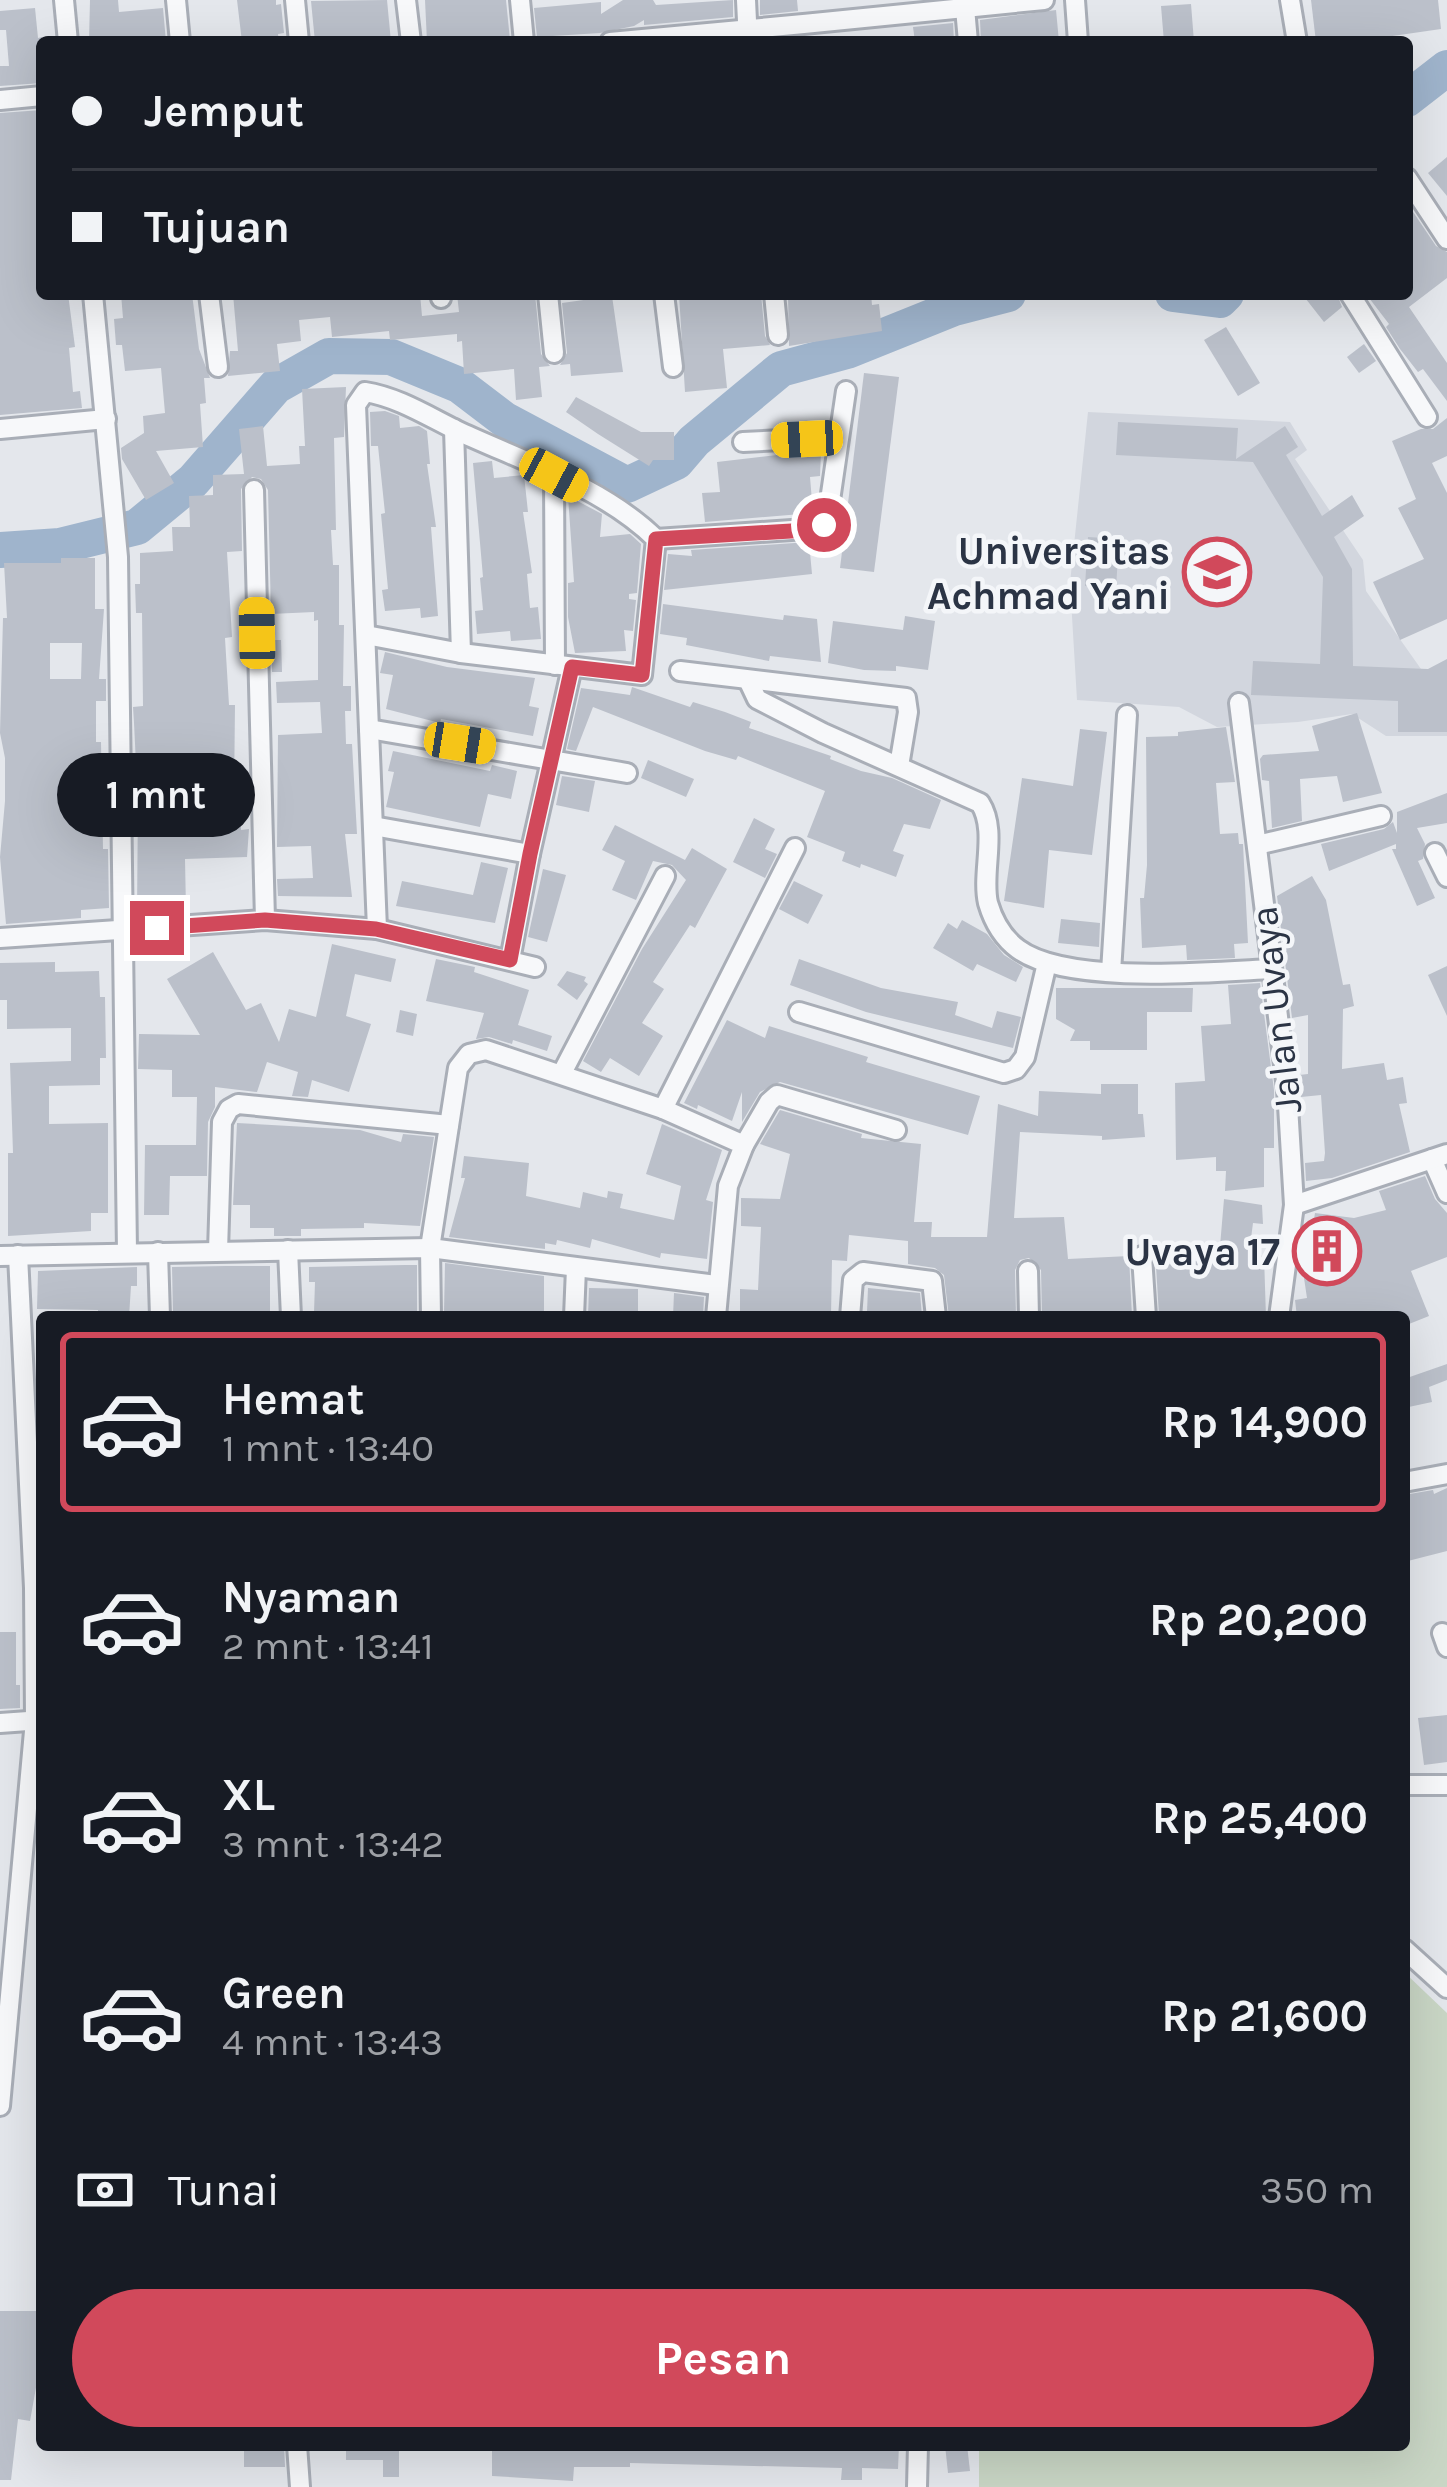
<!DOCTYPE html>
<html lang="id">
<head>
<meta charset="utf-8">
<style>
	:root { --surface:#171b24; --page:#242831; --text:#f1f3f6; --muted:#9ea1a6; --line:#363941; --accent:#d1495b }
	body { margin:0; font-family:Karla,sans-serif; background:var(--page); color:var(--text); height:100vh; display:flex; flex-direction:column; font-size:45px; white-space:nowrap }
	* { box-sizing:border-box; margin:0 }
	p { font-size:39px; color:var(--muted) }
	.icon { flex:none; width:66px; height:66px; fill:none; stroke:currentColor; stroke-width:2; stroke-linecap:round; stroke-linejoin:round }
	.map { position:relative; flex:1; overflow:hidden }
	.sheet { position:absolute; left:36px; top:1311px; width:1374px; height:1140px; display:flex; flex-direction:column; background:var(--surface); border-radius:12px; box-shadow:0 12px 48px #0002 }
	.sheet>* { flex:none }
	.hud { position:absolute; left:36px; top:36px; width:1377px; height:264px; border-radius:12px; box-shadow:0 12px 48px #0002; display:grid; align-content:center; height:264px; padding:0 36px; background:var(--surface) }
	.end { position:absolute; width:54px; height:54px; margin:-27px; border:15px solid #d1495b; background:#fff; box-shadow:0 0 0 6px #fff }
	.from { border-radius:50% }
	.bubble { position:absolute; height:84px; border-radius:42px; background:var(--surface); box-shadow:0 12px 48px #0002; font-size:39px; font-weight:700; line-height:84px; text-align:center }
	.car { position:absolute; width:36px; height:72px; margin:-36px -18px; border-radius:15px; box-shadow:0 0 9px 3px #0007; background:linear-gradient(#f5c518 24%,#345 0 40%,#f5c518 0 76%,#345 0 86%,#f5c518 0) }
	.hud b { display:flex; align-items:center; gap:42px; height:114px; font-size:45px }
	.hud b+b { border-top:3px solid var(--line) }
	.hud i { width:30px; height:30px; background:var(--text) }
	ul { padding:21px 0 0; list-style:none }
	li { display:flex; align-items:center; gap:36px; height:180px; margin:0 24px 18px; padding:0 12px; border:6px solid transparent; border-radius:12px }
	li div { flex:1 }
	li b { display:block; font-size:45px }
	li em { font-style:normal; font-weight:700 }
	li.active { border-color:var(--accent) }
	li>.icon { width:108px; height:108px; stroke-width:1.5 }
	.pay { display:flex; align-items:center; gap:30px; height:132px; padding:0 36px; font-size:45px }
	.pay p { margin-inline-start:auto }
	.button { display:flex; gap:24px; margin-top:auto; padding:24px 36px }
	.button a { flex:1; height:138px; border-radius:72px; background:var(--accent); color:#fff; font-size:48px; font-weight:700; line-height:138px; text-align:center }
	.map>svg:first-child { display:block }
</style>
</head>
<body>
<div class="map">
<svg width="1447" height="2487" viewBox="0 0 1447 2487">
	<rect width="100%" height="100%" fill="#e4e7ec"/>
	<!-- built -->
	<polygon fill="#d2d6de" points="1088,412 1290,422 1307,450 1295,459 1363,560 1366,591 1421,669 1447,716 1447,736 1386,736 1352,714 1298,722 1217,727 1179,707 1077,700 1070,583"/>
	<!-- green -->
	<polygon fill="#c9d6c5" points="1404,1972 1447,2013 1447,2487 979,2487 979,2445 1404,2445"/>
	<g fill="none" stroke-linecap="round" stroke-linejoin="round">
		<!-- river -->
		<g stroke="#9fb4cc" stroke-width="36">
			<polyline points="1407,99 1447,68"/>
			<polyline points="1173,294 1220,300 1226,294"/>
			<polyline points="0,550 60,546 137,527 193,481 276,386 329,356 391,357 459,385 505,420 627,485 676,462 694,441 781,369 847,351 954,308 1008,294"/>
		</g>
	</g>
	<!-- building -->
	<g fill="#bbc0ca" fill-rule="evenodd">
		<polygon points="90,0 118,0 119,12 163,8 166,42 89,42"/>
		<polygon points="237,0 276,0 276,5 281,4 284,33 278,34 279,42 242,42"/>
		<polygon points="387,0 391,42 315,42 311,1"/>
		<polygon points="425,0 506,0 510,40 427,42"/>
		<polygon points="623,0 653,0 656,5 733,0 733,17 644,25 644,20 634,26 600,33 537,37 534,8 601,2 601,14"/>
		<polygon points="760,0 797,0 798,11 760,15"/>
		<polygon points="1311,0 1438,0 1441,29 1351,42 1316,42"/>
		<polygon points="1191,4 1194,42 1164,42 1161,6"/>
		<polygon points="35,8 38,38 42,37 42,83 0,86 0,66 9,66 6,30 0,30 0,11"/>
		<polygon points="1056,10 1059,42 981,42 980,20"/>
		<polygon points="953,23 954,42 915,42 913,27"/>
		<polygon points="42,110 42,294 68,294 75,347 69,348 73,392 80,391 82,408 0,415 0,113"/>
		<polygon points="1447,157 1447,196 1428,173"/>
		<polygon points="1407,203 1436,246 1447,252 1447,278 1409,307 1447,363 1447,401 1423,369 1418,372 1400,349 1386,327 1389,324 1366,294 1407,294"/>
		<polygon points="121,294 192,294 199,349 210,378 204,378 206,403 200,404 203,447 156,451 174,483 146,500 122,459 121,448 144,433 143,416 165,413 161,368 125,371 122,345 116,345 114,319 123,318"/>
		<polygon points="233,294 310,294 310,297 420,294 422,316 459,312 457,294 535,294 541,354 550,366 539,367 542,397 516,400 514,369 464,374 462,341 457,342 457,334 390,340 389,331 332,337 330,317 299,320 301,341 277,344 280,371 228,376 230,351 238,351"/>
		<polygon points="679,294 761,294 765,336 770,345 723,349 727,388 685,392"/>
		<polygon points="788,294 871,294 872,305 879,304 882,331 789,346"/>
		<polygon points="1302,294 1337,294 1342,307 1324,322"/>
		<polygon points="612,296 623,372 571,376 570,364 560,365 567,353 562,303"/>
		<polygon points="1226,327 1260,383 1238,396 1204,340"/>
		<polygon points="1364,344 1376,361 1359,373 1347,357"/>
		<polygon points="864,373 899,377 874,572 840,568"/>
		<polygon points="346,387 344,437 334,438 336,530 331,530 333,565 339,565 339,625 344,625 343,686 351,686 351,711 345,711 346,744 352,744 357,834 345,834 352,897 278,896 277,879 313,878 311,846 277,847 278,735 322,733 320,702 277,703 276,682 318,680 318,620 314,621 314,612 271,614 268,490 261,479 252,477 241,489 242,551 227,552 232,637 225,638 229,705 235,705 234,797 240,797 241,830 249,829 247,857 185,859 186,910 137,912 138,800 149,800 147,764 136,764 134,723 133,707 143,706 142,613 136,613 135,584 140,584 140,553 173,551 172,527 190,527 189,496 213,495 213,475 244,474 239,429 263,426 267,466 300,464 299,446 305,446 302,389"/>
		<polygon points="576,397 641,432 674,432 674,460 653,460 649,466 598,434 566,412"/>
		<polygon points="385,411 399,416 400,428 419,426 427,431 430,464 427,464 436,527 431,527 438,616 421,618 420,608 385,611 382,590 388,589 381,514 385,513 378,446 371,446 370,412"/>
		<polygon points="1447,418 1447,456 1432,463 1447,493 1447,619 1400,640 1373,582 1424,559 1398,508 1416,499 1392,441 1421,429 1433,429"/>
		<polygon points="1118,422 1238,428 1236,459 1285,426 1298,447 1286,455 1322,516 1352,495 1364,516 1334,537 1352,569 1353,666 1428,669 1447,659 1447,732 1398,732 1398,701 1251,695 1253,661 1320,664 1323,577 1253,462 1116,455"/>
		<polygon points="804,452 821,453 820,476 810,477 813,513 705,522 702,493 720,492 717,462"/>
		<polygon points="492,461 494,478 524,475 528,512 523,512 532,573 527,574 530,608 538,607 541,639 511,641 510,631 477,634 475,611 483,610 480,578 483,577 473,463"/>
		<polygon points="568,496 602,514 600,537 630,534 641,544 637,593 629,594 629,599 636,600 633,631 624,630 626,651 575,653 568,617 568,583 574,582"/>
		<polygon points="1088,537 1119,539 1116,588 1085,586"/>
		<polygon points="809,542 812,574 664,590 668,554 692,556 691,550"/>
		<path d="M61 558H95V609H104L99 679H106V701H96V742H101L103 849H108L109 908 81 910V918L6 924 0 857 5 801V758L0 733 3 618H7L4 563H61ZM50 643H82L81 679H50Z"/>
		<polygon points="663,604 783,620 784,615 817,619 821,662 770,656 769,661 686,645 687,638 660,634"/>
		<polygon points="905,616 935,621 928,670 896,666 896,671 864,670 828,663 833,621 903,630"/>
		<polygon points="271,640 281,640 282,672 272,672"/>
		<polygon points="385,652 447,667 535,678 529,706 539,708 533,736 441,719 440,723 386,709 393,675 380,673"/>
		<polygon points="632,687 690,707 693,702 725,712 751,722 749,728 831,756 830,759 861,771 892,778 941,800 930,829 904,824 893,851 904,855 896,877 861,864 860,868 842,861 845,852 807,837 825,791 738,756 736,760 705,751 593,707 576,751 567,749 581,688 630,695"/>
		<polygon points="1357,713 1382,793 1343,802 1337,776 1300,779 1302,821 1272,828 1269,781 1262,780 1260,759 1263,755 1319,751 1312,726"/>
		<polygon points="1226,727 1235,782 1216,783 1220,834 1238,833 1239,844 1243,844 1248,943 1234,944 1235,958 1212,959 1187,960 1186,945 1142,948 1140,898 1144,898 1147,865 1146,737 1178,736 1178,732"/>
		<polygon points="1080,729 1107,732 1092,855 1049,850 1044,908 1004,901 1022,778 1073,786"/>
		<polygon points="393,751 490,771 492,765 517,771 511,799 488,794 480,827 386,807 394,772 388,771"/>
		<polygon points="648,760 694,779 686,797 641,778"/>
		<polygon points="562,776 595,781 589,812 556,805"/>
		<polygon points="1447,793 1447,823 1417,828 1425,844 1423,859 1418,861 1435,898 1417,906 1392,849 1396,849 1396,844 1329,871 1321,844 1384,829 1393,822 1397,833 1397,812"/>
		<polygon points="754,818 775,829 765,849 777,854 765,878 733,862"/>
		<polygon points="615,825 685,860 692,848 727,869 695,928 690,925 653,982 664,989 642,1023 663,1036 639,1076 610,1058 601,1072 583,1061 642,949 686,880 672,865 653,861 636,900 612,890 625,861 602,850"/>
		<polygon points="481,862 508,868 495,923 396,906 402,881 473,895"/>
		<polygon points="543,869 566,875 547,942 528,937"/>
		<polygon points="1312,876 1326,900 1343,985 1350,984 1354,1006 1343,1009 1342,1069 1384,1063 1387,1080 1403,1077 1407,1103 1399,1104 1410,1152 1332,1178 1306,1181 1305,1163 1324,1161 1325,1153 1321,1095 1301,1097 1299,1075 1308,1074 1308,1015 1292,1018 1277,896"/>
		<polygon points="794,881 823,895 808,924 779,909"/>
		<polygon points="1061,919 1100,923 1099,947 1058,943"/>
		<polygon points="962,920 987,934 1004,955 1023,967 1016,982 977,964 973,971 933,948 948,923 957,929"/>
		<polygon points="332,944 396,959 391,982 355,974 346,1016 371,1024 349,1092 312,1080 308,1097 292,1096 298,1072 267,1062 257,1092 215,1087 215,1107 208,1122 207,1176 170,1176 169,1215 144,1215 145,1145 196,1145 197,1097 172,1097 172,1070 138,1069 139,1034 200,1035 167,979 213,952 246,1010 261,1003 279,1042 289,1009 316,1017"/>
		<polygon points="436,959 475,967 474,972 529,990 518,1025 552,1036 547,1051 513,1040 512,1044 489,1037 476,1039 484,1013 426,1001"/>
		<polygon points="799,959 881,988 958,1002 955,1015 992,1028 997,1011 1021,1017 1013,1048 866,1012 790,985"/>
		<polygon points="55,962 55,972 99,971 100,997 105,997 106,1058 100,1058 100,1085 49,1086 49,1124 108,1123 108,1213 91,1213 91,1231 8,1236 8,1153 13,1153 10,1063 71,1061 71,1028 7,1029 7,1000 0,1000 0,963"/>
		<polygon points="1447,966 1447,1016 1428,975"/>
		<polygon points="567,971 586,977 584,981 588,984 577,1000 557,985"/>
		<polygon points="1260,983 1274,1090 1274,1148 1264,1148 1264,1187 1225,1191 1226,1171 1216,1171 1216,1157 1176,1160 1175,1083 1205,1081 1201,1026 1231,1024 1228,985"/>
		<polygon points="1056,988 1193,988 1192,1012 1147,1012 1147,1050 1090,1050 1090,1041 1070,1041 1075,1030 1056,1019"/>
		<polygon points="400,1010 417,1014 413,1036 396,1032"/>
		<polygon points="727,1020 765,1038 769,1026 868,1057 866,1062 980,1096 968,1135 780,1082 760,1092 742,1122 742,1092 732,1121 698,1105 697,1109 684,1103"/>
		<polygon points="1101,1084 1138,1084 1138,1114 1143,1114 1145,1137 1102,1140 1102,1136 1020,1132 1014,1218 1064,1217 1068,1259 1129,1256 1132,1317 1042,1317 1041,1270 1029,1258 1020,1260 1015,1270 1016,1317 949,1317 944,1275 935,1268 908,1264 908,1241 849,1235 847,1261 832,1260 831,1317 740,1317 740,1289 758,1290 761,1227 741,1226 741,1198 780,1199 790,1154 760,1144 780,1110 862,1134 861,1138 921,1144 914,1222 932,1222 931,1237 987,1237 998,1104 1038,1116 1039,1091 1101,1094"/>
		<polygon points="237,1123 360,1130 401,1142 403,1134 434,1137 420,1226 364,1223 364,1228 301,1229 301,1236 274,1236 274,1228 250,1228 250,1205 233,1205"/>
		<polygon points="662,1124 722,1150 706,1200 713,1202 707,1259 661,1253 660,1258 592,1239 590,1248 557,1240 556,1245 545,1243 545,1249 449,1237 465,1178 461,1178 464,1156 529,1163 526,1196 580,1208 583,1192 607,1198 608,1191 623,1194 620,1208 674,1220 681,1186 646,1174"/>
		<polygon points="1425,1176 1435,1199 1447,1213 1447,1257 1411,1271 1429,1316 1404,1326 1404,1317 1297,1317 1295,1300 1307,1298 1301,1258 1303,1238 1311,1238 1315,1213 1354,1218 1386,1210 1379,1191"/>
		<polygon points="1224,1199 1262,1205 1263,1224 1253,1223 1249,1254 1264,1256 1266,1317 1159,1315 1156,1266 1219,1258"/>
		<polygon points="445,1263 544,1276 544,1317 444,1313"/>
		<polygon points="405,1265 417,1265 417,1313 314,1313 315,1282 309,1282 309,1267"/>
		<polygon points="226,1266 270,1266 270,1314 173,1312 172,1267"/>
		<polygon points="137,1267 137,1286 131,1286 129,1317 98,1317 98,1310 37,1309 38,1271"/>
		<polygon points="589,1288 638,1289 638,1317 588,1317"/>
		<polygon points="868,1288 920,1293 922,1317 867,1312"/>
		<polygon points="674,1293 704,1297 703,1317 673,1317"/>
		<polygon points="1447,1364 1447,1380 1429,1387 1432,1402 1404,1408 1404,1379"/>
		<polygon points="1447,1488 1447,1551 1404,1562 1404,1495 1433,1490 1434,1494"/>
		<polygon points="0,1632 16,1632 16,1685 20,1685 20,1708 0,1709"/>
		<polygon points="1447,1715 1447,1762 1424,1765 1418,1718"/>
		<polygon points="0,2311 42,2311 42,2382 37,2382 30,2421 18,2419 11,2480 0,2480"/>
		<polygon points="244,2445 284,2445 285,2467 244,2467"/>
		<polygon points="346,2445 399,2445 399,2477 383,2477 383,2460 346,2460"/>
		<polygon points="492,2445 899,2445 898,2469 862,2468 862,2480 841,2480 842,2468 630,2463 630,2467 574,2467 573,2481 492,2476"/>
		<polygon points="945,2445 967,2445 970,2471 948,2473"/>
	</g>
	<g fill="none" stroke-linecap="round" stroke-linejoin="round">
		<defs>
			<g id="street">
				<polyline points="64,0 68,42"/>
				<polyline points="176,0 180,42"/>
				<polyline points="295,0 299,42"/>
				<polyline points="406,0 411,42"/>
				<polyline points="520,0 524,42"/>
				<polyline points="746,0 748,42"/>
				<polyline points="1075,0 1078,42"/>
				<polyline points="1290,0 1297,42"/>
				<polyline points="965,8 968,42"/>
				<path d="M610 42C755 29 899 15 1044 0"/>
				<polyline points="0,100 42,96"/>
				<polyline points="1407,178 1447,239"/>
				<polyline points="93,294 118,557 127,1252"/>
				<polyline points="209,294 218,367"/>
				<polyline points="441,294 441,298"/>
				<polyline points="548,294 554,353"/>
				<polyline points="664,294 673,367"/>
				<polyline points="774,294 778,335"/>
				<polyline points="1350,294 1427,417"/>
				<polyline points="0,429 106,419"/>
				<polyline points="454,429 461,653"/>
				<polyline points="743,442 839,437"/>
				<polyline points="554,475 555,665"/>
				<polyline points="254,490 265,920"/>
				<polyline points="656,539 821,528 827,521 846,391"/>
				<path d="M366 635 461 653 642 675 656 539C604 488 525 462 460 432 429 417 398 397 365 392L356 405 377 929"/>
				<polyline points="680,671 906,698 908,712 899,766"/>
				<path d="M748 680 757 699 823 733 980 803C998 831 981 872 988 903 993 920 1003 938 1018 949 1066 985 1211 972 1271 969"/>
				<polyline points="1239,703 1287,1089 1294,1205 1279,1317"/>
				<polyline points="369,729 627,773"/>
				<polyline points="373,826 530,854"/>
				<polyline points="1257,845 1381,816"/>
				<polyline points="1435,853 1447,877"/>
				<polyline points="0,938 265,920 377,929 535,967"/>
				<polyline points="510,960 530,854 572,667"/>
				<polyline points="1111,972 1127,715"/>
				<polyline points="799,1012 1004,1073 1016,1069 1025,1057 1047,963"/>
				<polyline points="562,1073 665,876"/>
				<polyline points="663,1109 744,1145 728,1186 716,1317"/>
				<polyline points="744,1145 769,1102 777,1095 896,1130"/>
				<polyline points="1432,1159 1447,1193"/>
				<polyline points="1294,1205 1447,1154"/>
				<polyline points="288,1250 291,1317"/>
				<polyline points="218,1251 222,1122 229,1109 238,1104 449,1125"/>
				<polyline points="158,1252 160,1317"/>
				<polyline points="0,1256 430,1248 716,1285"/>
				<polyline points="1142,1256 1146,1317"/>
				<polyline points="1028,1271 1029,1317"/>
				<polyline points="431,1317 430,1248 458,1068 469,1054 486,1050 663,1109 795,848"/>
				<polyline points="574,1317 576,1268"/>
				<polyline points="850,1317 853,1280 863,1272 932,1281 936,1317"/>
				<polyline points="1404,1482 1447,1474"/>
				<polyline points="1442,1633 1447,1647"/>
				<polyline points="0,1723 42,1720"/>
				<polyline points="1404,1785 1447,1785"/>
				<polyline points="1404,1949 1447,1988"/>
				<polyline points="0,2106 35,1720 34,1588 18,1255"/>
				<polyline points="297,2445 300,2487"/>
				<polyline points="917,2487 918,2445"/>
			</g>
		</defs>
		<!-- street casing -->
		<use href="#street" stroke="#a9aeb7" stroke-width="24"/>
		<!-- street -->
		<use href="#street" stroke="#f7f8fa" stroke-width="18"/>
	</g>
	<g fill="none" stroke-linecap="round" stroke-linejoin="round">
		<!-- route -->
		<polyline stroke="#d1495b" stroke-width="15" points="157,928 265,920 376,929 510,960 530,854 572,667 642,675 656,539 808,530 824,525"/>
	</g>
	<!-- icons -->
	<defs>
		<symbol id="university-ring" viewBox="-11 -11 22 22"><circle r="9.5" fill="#f4f6f9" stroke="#d1495b" stroke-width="1.5"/><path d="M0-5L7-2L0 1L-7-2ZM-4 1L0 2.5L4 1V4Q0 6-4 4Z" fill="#d1495b"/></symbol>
		<symbol id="building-ring" viewBox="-11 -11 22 22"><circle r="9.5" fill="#f4f6f9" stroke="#d1495b" stroke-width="1.5"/><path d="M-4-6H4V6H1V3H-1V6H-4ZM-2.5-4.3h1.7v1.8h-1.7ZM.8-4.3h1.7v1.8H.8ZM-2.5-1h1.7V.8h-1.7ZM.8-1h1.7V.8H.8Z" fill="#d1495b"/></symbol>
	</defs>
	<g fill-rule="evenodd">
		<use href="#university-ring" x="1179" y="534" width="76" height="76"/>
		<use href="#building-ring" x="1289" y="1213" width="76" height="76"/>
	</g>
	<g text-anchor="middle" stroke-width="9" stroke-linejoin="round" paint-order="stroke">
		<!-- poi labels -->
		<g font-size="39" font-weight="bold" fill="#2b3445" stroke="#f4f6f9" text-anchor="end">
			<text x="1170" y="564">Universitas<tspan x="1170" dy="45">Achmad Yani</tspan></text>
			<text x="1280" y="1265">Uvaya 17</text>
		</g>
		<!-- street labels -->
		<g font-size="39" fill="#2b3445" stroke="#f4f6f9">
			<text transform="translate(1275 1010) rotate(-97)" y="14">Jalan Uvaya</text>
		</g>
	</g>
</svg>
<i class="end from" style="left:824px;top:525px"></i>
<i class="end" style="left:157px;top:928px"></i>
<div class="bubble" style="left:57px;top:753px;width:198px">1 mnt</div>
<i class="car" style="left:807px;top:439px;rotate:267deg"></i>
<i class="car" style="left:554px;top:475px;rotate:118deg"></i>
<i class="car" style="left:257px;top:633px;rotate:359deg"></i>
<i class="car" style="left:460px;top:743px;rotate:99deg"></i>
<div class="hud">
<b><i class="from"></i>Jemput</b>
<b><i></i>Tujuan</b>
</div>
<section class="sheet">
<ul>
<li class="active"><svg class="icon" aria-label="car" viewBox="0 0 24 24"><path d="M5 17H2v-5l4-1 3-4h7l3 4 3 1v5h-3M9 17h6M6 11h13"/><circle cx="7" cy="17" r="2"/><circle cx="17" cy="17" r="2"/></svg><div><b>Hemat</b><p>1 mnt · 13:40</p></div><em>Rp 14,900</em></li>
<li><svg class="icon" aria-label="car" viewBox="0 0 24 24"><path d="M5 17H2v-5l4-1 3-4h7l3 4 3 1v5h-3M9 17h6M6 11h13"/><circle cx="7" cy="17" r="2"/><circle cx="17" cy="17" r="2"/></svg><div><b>Nyaman</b><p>2 mnt · 13:41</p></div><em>Rp 20,200</em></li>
<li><svg class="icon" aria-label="car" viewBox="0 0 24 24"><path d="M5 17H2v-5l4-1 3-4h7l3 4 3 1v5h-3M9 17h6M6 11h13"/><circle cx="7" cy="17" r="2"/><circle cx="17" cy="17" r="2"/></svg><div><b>XL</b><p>3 mnt · 13:42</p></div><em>Rp 25,400</em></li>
<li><svg class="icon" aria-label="car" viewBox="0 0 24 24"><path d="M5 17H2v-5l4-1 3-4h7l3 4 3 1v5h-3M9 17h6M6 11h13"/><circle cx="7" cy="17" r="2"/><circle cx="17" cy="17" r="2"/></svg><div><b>Green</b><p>4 mnt · 13:43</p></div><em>Rp 21,600</em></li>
</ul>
<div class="pay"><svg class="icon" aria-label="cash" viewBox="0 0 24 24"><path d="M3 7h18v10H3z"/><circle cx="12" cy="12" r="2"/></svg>Tunai<p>350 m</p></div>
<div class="button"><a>Pesan</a></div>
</section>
</div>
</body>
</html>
